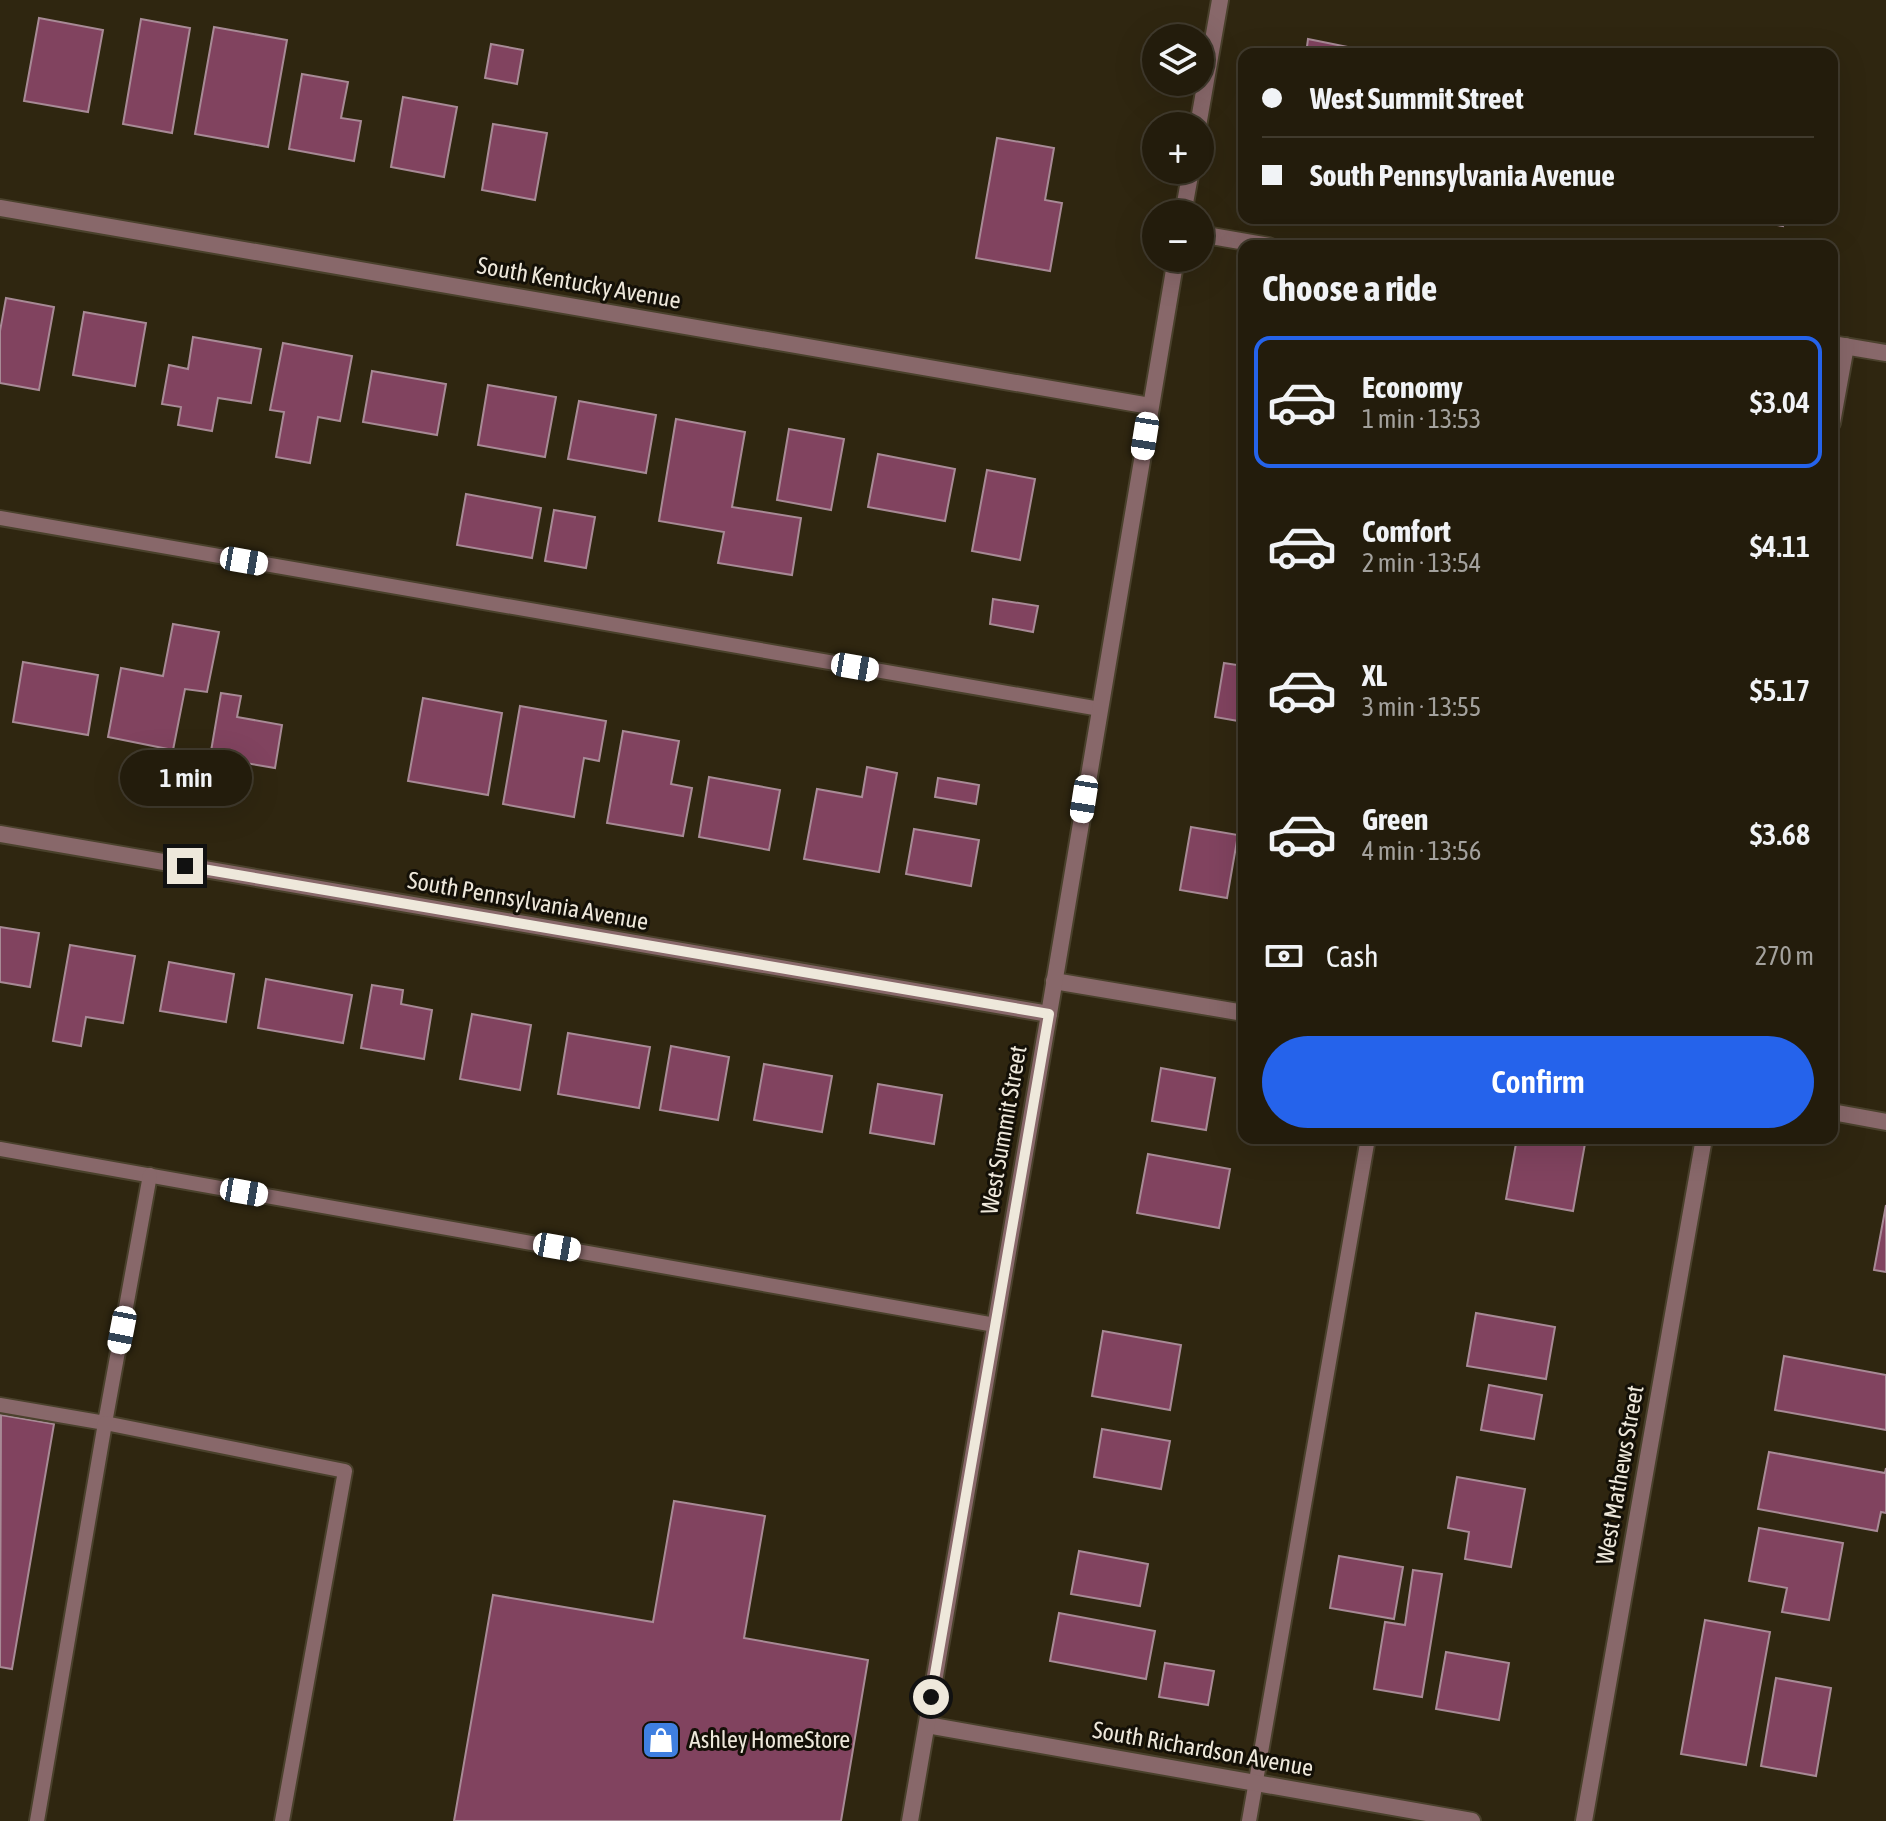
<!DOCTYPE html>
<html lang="en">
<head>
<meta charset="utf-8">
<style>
	:root { --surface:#231c0c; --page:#2f291a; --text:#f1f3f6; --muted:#a3a19d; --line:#403a2d; --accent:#2563eb }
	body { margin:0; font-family:"Asap Condensed",sans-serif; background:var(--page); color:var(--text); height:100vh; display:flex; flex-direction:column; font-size:30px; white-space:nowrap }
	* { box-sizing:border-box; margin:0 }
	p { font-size:26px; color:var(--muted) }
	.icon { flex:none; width:44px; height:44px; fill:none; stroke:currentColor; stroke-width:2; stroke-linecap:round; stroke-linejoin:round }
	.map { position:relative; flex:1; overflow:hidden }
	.side { position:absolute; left:1238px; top:240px; width:600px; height:904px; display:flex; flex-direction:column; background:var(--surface); border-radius:16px; box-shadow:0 8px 32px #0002,0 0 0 2px var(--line) }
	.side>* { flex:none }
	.guide { position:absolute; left:1238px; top:48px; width:600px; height:176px; border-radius:16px; box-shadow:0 8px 32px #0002,0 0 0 2px var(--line); display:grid; align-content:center; height:176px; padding:0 24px; background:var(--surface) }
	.controls { position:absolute; left:1142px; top:24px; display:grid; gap:16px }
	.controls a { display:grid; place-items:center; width:72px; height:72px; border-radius:50%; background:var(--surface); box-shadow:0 8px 32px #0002,0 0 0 2px var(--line); font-size:40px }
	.end { position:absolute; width:36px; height:36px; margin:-18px; border:10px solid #eee8db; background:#111; box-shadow:0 0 0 4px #111 }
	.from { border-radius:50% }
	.bubble { position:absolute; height:56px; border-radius:28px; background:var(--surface); box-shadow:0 8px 32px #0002,0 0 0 2px var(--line); font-size:26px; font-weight:600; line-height:56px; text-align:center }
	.car { position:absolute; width:24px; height:48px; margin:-24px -12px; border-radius:10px; box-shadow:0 0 6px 2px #0007; background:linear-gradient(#fff 24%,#345 0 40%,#fff 0 76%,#345 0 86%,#fff 0) }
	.guide b { display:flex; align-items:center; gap:28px; height:76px; font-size:30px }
	.guide b+b { border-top:2px solid var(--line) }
	.guide i { width:20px; height:20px; background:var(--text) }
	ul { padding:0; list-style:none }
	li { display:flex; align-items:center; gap:24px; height:132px; margin:0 16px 12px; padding:0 8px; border:4px solid transparent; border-radius:16px }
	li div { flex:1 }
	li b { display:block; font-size:30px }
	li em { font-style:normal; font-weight:600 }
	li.selected { border-color:var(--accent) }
	li>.icon { width:72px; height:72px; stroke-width:1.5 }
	h2 { padding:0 24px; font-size:36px; line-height:96px }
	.pay { display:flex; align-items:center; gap:20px; height:88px; padding:0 24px; font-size:30px }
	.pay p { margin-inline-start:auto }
	.action { display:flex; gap:16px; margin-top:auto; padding:16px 24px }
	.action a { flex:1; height:92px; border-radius:48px; background:var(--accent); color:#fff; font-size:32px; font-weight:600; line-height:92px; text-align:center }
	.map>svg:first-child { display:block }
</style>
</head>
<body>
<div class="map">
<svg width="1886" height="1821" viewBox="0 0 1886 1821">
	<rect width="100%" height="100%" fill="#2f2610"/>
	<!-- building -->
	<g fill="#81435f" stroke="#a88a96" stroke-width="2">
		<polygon points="39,18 103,30 88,112 24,101"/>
		<polygon points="141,19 190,28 172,133 123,124"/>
		<polygon points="214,27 287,40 268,147 195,134"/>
		<polygon points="1308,39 1353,48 1352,54 1306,54"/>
		<polygon points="491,44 523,50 517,84 485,78"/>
		<polygon points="302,74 348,82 341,118 361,121 354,161 289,149"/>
		<polygon points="403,97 457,107 444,177 391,167"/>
		<polygon points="493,124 547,133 535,200 482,190"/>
		<polygon points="997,138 1054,148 1045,200 1062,203 1050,271 976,258"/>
		<polygon points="1735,218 1784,218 1783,226"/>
		<polygon points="6,298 54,307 39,390 0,383 0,331"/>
		<polygon points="84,312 146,323 135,386 73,375"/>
		<polygon points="193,337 261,349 251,403 218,398 212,431 178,425 181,407 162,404 169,365 188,369"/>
		<polygon points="283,343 352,356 340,421 318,417 310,463 276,457 284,412 270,410"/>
		<polygon points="372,371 446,384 437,435 363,422"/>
		<polygon points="488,385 556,397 545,457 478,445"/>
		<polygon points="579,401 656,415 646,473 568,459"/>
		<polygon points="676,419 745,432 732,507 801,518 792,575 718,563 724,532 659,521"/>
		<polygon points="789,429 844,439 831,510 777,500"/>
		<polygon points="878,454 955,469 945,521 868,507"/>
		<polygon points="987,470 1035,479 1020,560 972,551"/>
		<polygon points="466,494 541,508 532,558 457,545"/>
		<polygon points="554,510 595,517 586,568 545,561"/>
		<polygon points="993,599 1038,606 1033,632 990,624"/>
		<polygon points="173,624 219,632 207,692 185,689 173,750 108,737 121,668 163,676"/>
		<polygon points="23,662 98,675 88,735 13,722"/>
		<polygon points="1224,663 1244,666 1244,722 1215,717"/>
		<polygon points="221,693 241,696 237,717 282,725 275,768 210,757"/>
		<polygon points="423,698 502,713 488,795 408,781"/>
		<polygon points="520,706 606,721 599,761 584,758 574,817 503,804"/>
		<polygon points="623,731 679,741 671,784 692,788 683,836 607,823"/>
		<polygon points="867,767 897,773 879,872 804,859 817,789 862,797"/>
		<polygon points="709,777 780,790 769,850 699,837"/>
		<polygon points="938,778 979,785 976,804 935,797"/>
		<polygon points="1191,827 1238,835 1227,898 1180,890"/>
		<polygon points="914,829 979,840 971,886 906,874"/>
		<polygon points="0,927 39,933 30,987 0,982"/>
		<polygon points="70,945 135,956 123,1023 86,1017 81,1046 53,1041"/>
		<polygon points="169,962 234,974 226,1022 160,1011"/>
		<polygon points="266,979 352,995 343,1043 258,1028"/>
		<polygon points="372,985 403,990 401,1004 432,1010 424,1059 361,1048"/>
		<polygon points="472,1014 531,1025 520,1090 460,1079"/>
		<polygon points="568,1033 650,1047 639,1108 558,1094"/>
		<polygon points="671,1046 729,1057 718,1120 660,1110"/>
		<polygon points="764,1064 832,1076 822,1132 754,1120"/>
		<polygon points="1161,1068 1215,1078 1206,1130 1152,1121"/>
		<polygon points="878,1084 942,1095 934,1144 870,1133"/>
		<polygon points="1517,1138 1586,1138 1573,1211 1506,1199"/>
		<polygon points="1148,1154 1230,1169 1219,1228 1137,1213"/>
		<polygon points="1886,1205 1886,1272 1874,1270"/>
		<polygon points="1476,1313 1555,1327 1546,1379 1467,1366"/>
		<polygon points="1103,1331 1181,1345 1170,1410 1092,1396"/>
		<polygon points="1784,1356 1886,1375 1886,1430 1775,1410"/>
		<polygon points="1489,1385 1542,1395 1534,1439 1481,1430"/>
		<polygon points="1,1415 54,1424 12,1669 0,1667"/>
		<polygon points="1102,1429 1170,1441 1161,1489 1094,1477"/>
		<polygon points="1769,1452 1885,1473 1886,1468 1886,1513 1881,1512 1877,1531 1758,1509"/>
		<polygon points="1457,1477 1525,1489 1511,1567 1465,1559 1469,1532 1448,1528"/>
		<polygon points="674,1501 765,1516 744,1638 868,1660 841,1821 454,1821 493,1595 653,1622"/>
		<polygon points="1759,1528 1843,1543 1829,1620 1782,1612 1787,1588 1749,1581"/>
		<polygon points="1079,1551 1148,1564 1140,1606 1071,1594"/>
		<polygon points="1339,1556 1403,1567 1394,1619 1330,1608"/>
		<polygon points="1413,1570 1442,1574 1422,1697 1374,1689 1385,1622 1405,1625"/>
		<polygon points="1059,1613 1155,1631 1146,1679 1050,1661"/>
		<polygon points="1705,1620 1770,1632 1746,1765 1681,1754"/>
		<polygon points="1446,1652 1509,1663 1499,1720 1436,1709"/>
		<polygon points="1165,1663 1214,1671 1208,1705 1159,1697"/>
		<polygon points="1776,1678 1831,1688 1816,1776 1761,1766"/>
	</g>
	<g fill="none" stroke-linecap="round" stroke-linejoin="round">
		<defs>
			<g id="service">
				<polyline points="0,518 1100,709"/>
				<polyline points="0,1149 995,1325"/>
				<polyline points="0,1405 105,1423 150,1175"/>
				<polyline points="37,1821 105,1423 345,1471 282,1821"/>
				<polyline points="1249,1821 1368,1138"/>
			</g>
			<g id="minor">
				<polyline points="0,208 1150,406"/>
				<polyline points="1200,234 1269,246"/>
				<polyline points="1832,344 1886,353"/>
				<polyline points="1832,423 1846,346"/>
				<polyline points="0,834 1049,1014"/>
				<polyline points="1054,981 1244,1013"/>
				<polyline points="1832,1112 1886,1122"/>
				<polyline points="927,1725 1472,1821"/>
				<polyline points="1584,1821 1704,1138"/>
			</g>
			<g id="tertiary">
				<polyline points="1198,126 1220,0"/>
				<polyline points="1183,214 1191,170"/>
				<polyline points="910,1821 1049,1014 1176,258"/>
			</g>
		</defs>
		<!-- service casing -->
		<use href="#service" stroke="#4a412c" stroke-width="18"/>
		<!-- minor casing -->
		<use href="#minor" stroke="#4a412c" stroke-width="20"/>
		<!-- tertiary casing -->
		<use href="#tertiary" stroke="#4a412c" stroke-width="20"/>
		<!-- service -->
		<use href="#service" stroke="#88686a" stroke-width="14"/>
		<!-- minor -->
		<use href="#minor" stroke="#88686a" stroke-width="16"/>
		<!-- tertiary -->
		<use href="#tertiary" stroke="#88686a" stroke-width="16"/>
	</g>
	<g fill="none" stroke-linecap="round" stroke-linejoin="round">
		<!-- route -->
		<polyline stroke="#eee8db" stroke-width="10" points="185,866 1049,1014 931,1697"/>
	</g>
	<!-- icons -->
	<defs>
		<symbol id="shop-square" viewBox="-11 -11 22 22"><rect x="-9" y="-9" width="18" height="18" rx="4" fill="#3f7fe0" stroke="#141007"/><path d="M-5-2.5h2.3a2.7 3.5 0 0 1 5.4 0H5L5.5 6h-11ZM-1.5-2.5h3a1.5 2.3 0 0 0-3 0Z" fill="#fff"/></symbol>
	</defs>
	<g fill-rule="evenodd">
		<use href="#shop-square" x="639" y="1718" width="44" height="44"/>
	</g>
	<g text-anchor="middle" stroke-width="6" stroke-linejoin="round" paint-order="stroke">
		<!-- street labels -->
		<g font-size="24" fill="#eee8db" stroke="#141007">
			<text transform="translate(579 283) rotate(10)" y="8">South Kentucky Avenue</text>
			<text transform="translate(528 901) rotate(10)" y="8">South Pennsylvania Avenue</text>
			<text transform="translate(1004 1130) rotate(-80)" y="8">West Summit Street</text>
			<text transform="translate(1620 1475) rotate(-80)" y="8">West Mathews Street</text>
			<text transform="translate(1203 1749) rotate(10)" y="8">South Richardson Avenue</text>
		</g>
		<!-- poi labels -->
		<g font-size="24" fill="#eee8db" stroke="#141007" text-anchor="start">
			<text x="689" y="1748">Ashley HomeStore</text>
		</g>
	</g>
</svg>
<div class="controls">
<a><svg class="icon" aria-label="layers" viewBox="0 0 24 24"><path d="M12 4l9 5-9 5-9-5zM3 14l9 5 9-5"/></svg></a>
<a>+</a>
<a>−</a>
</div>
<i class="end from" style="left:931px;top:1697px"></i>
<i class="end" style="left:185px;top:866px"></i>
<div class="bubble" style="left:120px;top:750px;width:132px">1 min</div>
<i class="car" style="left:1145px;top:436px;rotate:189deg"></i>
<i class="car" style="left:244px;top:561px;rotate:100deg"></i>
<i class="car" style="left:855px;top:667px;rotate:100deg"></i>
<i class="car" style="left:1084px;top:799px;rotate:189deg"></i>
<i class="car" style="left:244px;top:1192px;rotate:100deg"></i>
<i class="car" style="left:557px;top:1247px;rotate:100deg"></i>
<i class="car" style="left:122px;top:1330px;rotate:191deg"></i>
<div class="guide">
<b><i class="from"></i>West Summit Street</b>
<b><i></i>South Pennsylvania Avenue</b>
</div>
<section class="side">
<h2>Choose a ride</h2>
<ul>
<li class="selected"><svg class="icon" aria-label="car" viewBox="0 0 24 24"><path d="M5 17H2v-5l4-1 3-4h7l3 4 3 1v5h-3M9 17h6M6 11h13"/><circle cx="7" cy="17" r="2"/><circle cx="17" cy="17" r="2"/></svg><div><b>Economy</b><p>1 min · 13:53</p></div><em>$3.04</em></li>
<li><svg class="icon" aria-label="car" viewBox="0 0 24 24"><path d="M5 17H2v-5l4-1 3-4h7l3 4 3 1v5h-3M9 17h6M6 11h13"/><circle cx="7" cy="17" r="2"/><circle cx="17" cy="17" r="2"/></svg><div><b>Comfort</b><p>2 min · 13:54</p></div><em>$4.11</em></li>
<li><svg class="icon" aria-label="car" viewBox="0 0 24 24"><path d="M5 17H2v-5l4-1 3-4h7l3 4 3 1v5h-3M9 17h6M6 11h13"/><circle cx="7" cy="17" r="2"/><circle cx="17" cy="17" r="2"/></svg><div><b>XL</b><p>3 min · 13:55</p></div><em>$5.17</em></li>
<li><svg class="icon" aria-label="car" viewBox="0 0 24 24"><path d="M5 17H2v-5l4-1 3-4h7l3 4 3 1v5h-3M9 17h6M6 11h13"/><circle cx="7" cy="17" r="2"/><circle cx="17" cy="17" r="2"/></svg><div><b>Green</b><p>4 min · 13:56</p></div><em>$3.68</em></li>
</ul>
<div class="pay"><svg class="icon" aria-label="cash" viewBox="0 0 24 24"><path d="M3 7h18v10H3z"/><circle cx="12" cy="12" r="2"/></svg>Cash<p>270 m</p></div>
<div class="action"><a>Confirm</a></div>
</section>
</div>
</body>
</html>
